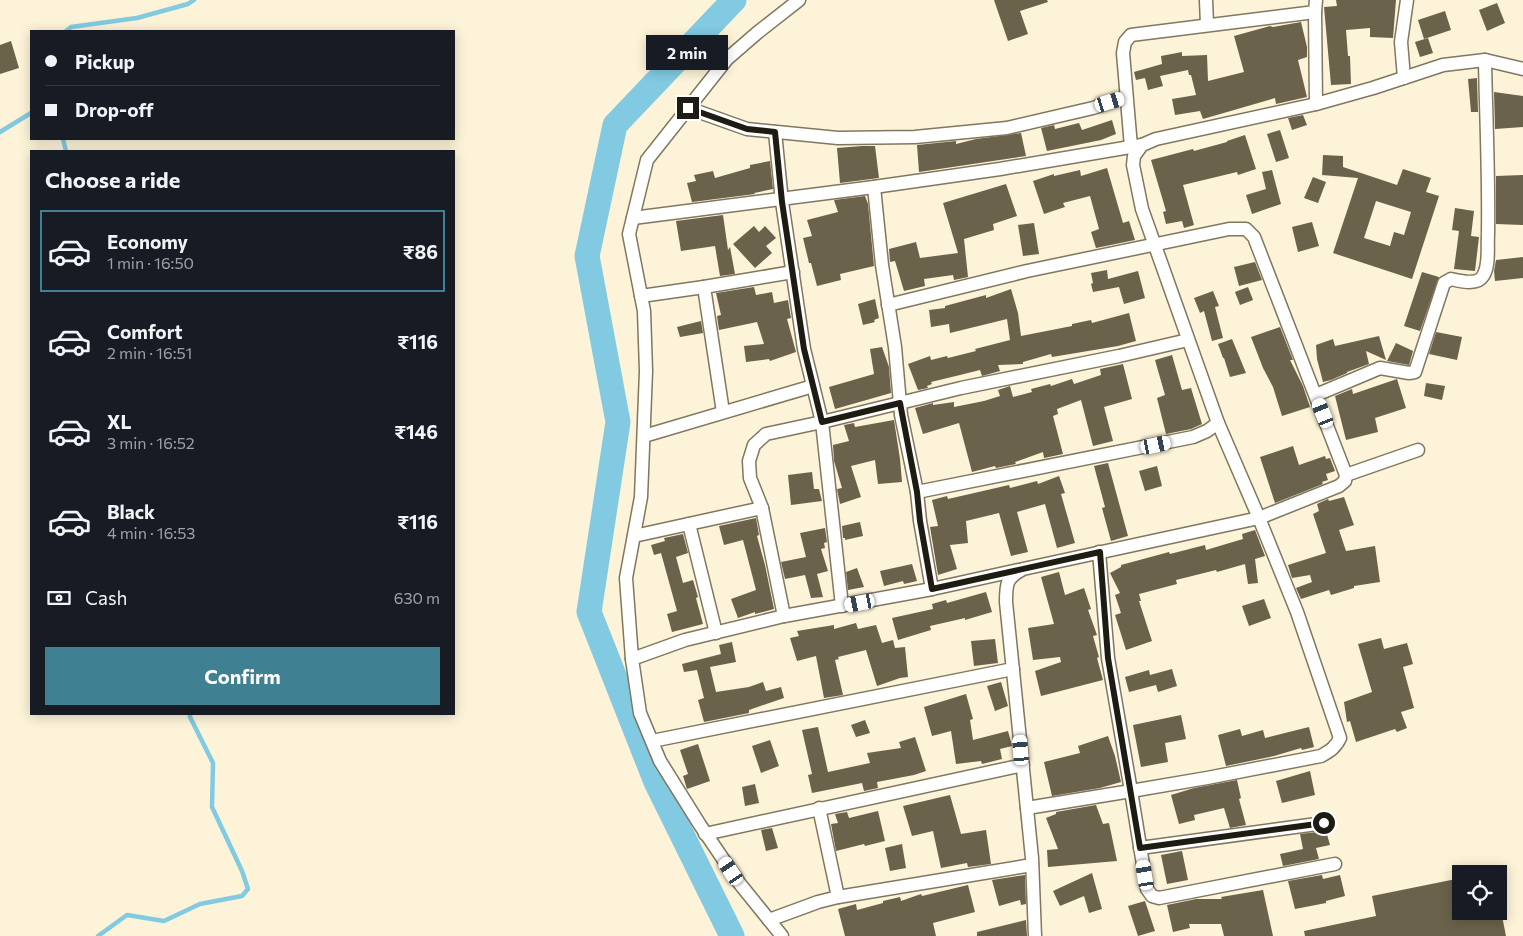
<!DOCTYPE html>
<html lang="en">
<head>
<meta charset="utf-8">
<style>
	:root { --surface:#171b24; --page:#20242c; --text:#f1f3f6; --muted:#9ea1a6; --line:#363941; --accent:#408093 }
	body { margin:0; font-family:Commissioner,sans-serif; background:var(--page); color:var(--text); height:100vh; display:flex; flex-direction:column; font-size:19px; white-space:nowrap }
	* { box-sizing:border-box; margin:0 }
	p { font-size:16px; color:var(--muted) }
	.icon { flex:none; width:28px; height:28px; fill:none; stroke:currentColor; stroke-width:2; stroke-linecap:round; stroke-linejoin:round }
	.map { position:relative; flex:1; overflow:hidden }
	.panel { position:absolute; left:30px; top:150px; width:425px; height:565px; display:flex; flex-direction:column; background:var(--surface); border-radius:0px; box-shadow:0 2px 12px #0003 }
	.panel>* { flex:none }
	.guide { position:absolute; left:30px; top:30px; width:425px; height:110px; border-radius:0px; box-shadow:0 2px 12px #0003; display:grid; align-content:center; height:110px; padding:0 15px; background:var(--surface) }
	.fabs { position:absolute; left:1452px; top:865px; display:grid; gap:10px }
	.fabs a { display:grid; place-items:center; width:55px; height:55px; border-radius:0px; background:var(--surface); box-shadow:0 2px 12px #0003; font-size:25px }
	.end { position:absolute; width:22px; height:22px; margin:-11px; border:6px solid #1e1b12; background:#fff; box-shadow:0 0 0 2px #fff }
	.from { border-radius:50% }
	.bubble { position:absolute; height:35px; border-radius:0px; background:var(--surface); box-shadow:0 2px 12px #0003; font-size:16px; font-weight:700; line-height:35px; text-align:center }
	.car { position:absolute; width:15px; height:30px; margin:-15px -8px; border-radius:6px; box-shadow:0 0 4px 1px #0007; background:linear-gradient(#fff 24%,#345 0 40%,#fff 0 76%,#345 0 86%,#fff 0) }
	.guide b { display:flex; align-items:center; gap:18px; height:48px; font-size:19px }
	.guide b+b { border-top:1px solid var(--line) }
	.guide i { width:12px; height:12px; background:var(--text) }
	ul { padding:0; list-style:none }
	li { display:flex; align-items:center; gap:15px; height:82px; margin:0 10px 8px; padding:0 5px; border:2px solid transparent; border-radius:0px }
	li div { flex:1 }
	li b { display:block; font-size:19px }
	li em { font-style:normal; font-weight:700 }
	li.selected { border-color:var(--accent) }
	li>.icon { width:45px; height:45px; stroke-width:1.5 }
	h2 { padding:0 15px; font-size:22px; line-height:60px }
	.pay { display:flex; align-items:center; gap:12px; height:55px; padding:0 15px; font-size:19px }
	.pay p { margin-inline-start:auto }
	.cta { display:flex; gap:10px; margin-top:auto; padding:10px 15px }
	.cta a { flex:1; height:58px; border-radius:0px; background:var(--accent); color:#fff; font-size:20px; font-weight:700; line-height:58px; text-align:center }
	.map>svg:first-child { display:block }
</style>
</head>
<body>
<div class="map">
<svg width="1523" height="936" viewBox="0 0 1523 936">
	<rect width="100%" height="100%" fill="#fcf3d8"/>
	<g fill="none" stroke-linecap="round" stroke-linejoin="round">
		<!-- stream -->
		<g stroke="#82cae1" stroke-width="4.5">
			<polyline points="66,31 71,27 137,18 188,4 194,0"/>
			<polyline points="0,132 31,113"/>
			<polyline points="63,139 66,151"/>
			<polyline points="98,936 127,915 164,921 200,904 242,896 248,889 242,871 212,807 213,763 190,717 190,714"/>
		</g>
		<!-- river -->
		<polyline stroke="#82cae1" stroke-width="25" points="732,936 656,782 589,612 618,422 587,256 615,125 734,0"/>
	</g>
	<!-- building -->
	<g fill="#6a624a" fill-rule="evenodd">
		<polygon points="994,0 1047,0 1048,2 1020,11 1028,34 1008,41"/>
		<polygon points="1336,0 1396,0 1393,38 1370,37 1370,28 1346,30 1348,56 1350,56 1351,84 1331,85 1324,7 1337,6"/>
		<polygon points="1497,3 1505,23 1487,31 1479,10"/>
		<polygon points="1445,11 1451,30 1424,39 1418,20"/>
		<polygon points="1301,22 1307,47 1307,57 1298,60 1307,97 1276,104 1275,98 1203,119 1200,111 1175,115 1172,99 1196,95 1191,75 1189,75 1188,70 1160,76 1163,86 1148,90 1145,78 1136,80 1134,72 1162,64 1161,56 1182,52 1182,56 1207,55 1208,81 1244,72 1234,36 1270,26 1273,27"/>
		<polygon points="1428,38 1433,53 1420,57 1415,42"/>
		<polygon points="11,41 19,68 0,74 0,45"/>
		<polygon points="1477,78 1478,112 1471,112 1468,79"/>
		<polygon points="1494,92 1523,96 1523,127 1495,129"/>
		<polygon points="1303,115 1307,125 1292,130 1288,118"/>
		<polygon points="1112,120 1116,134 1101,140 1047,151 1041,128 1054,125 1055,129 1079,123 1082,130"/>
		<polygon points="1280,130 1289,158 1276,162 1267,134"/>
		<polygon points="1021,133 1026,156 919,172 917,145 956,141 956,144 976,139"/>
		<polygon points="1245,135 1256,169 1238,175 1237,172 1183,185 1194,225 1184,228 1182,221 1166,224 1163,212 1166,211 1151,160 1193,149 1194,151 1227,142 1227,141"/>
		<polygon points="862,146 875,146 879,178 840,183 837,148"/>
		<path d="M1323 155 1343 156V167L1397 185 1403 169 1431 178 1426 192 1439 196 1412 279 1333 253 1358 178 1322 175ZM1376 201 1411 212 1404 235 1394 232 1390 246 1364 238Z"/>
		<polygon points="770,161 773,189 754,193 755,194 692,202 687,183 696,181 694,175 713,171 715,178 750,168 750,165"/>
		<polygon points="1107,168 1123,223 1129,221 1135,240 1096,248 1091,232 1099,229 1090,196 1063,203 1065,207 1044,214 1033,181 1054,174 1054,176 1080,170 1081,176"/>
		<polygon points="1272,170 1281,204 1252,214 1246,195 1266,189 1262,172"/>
		<polygon points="1523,175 1523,225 1496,224 1496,176"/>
		<polygon points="1313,177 1326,182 1318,203 1304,198"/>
		<polygon points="1006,184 1017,216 993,224 994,230 964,239 968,277 954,280 953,275 924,279 925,286 904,291 895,261 890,262 889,249 916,242 920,258 958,253 943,203"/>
		<polygon points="865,196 868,204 874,266 840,274 841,280 817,286 811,263 809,263 803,238 812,236 807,220 838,212 834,200"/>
		<polygon points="1455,208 1474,211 1471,236 1479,237 1475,271 1454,269 1459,231 1452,230"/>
		<polygon points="723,215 728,250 730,247 735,274 720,276 715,246 681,251 676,221"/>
		<polygon points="1312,222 1319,246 1298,252 1292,227"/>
		<polygon points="1034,223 1039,254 1023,256 1018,225"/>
		<polygon points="754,226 759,232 765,226 776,238 766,246 772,253 755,268 733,244"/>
		<polygon points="1523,257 1523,278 1495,281 1494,271 1496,260"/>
		<polygon points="1255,262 1262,280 1239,286 1234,267"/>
		<polygon points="1107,270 1108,279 1138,271 1145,298 1124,304 1119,287 1093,292 1091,284 1093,283 1091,273"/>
		<polygon points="1422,272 1439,277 1420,331 1404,326"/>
		<polygon points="754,287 756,295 772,292 774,303 788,300 791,318 787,319 796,352 770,361 769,359 746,362 744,346 764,344 757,322 719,330 717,316 721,315 716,293"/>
		<polygon points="1248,287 1253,300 1240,305 1235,292"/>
		<polygon points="1011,289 1018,313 1021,336 1072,326 1072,324 1091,320 1092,323 1129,313 1136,341 1118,346 1052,357 1051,354 1023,362 1023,364 998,365 1000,371 982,376 980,370 960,375 931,382 932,384 927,386 928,388 918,390 908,364 930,356 931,360 947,356 948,358 976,351 975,349 1010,340 1007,319 950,333 949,324 931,327 929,310 945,308 945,306 986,295 986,298"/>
		<polygon points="1213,291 1219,306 1215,307 1223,338 1212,341 1204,311 1200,313 1194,298"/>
		<polygon points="875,299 879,318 874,320 875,322 863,325 858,304"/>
		<polygon points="701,321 703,333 680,337 677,327"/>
		<polygon points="1280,327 1293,360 1290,360 1303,386 1310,407 1282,416 1273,387 1263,368 1251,337"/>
		<polygon points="1436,332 1462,337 1457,360 1429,354"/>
		<polygon points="1379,336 1386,360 1366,351 1369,364 1347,372 1347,373 1331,380 1323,382 1317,359 1316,345 1333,339 1335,346"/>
		<polygon points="1232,339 1246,373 1230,377 1224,358 1223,358 1218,344"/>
		<polygon points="1396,343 1413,351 1409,365 1387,361"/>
		<polygon points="882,347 889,367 891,393 835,409 829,387 874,374 870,349"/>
		<polygon points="1172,355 1182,390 1191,388 1202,424 1191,429 1166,434 1157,398 1165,395 1155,360"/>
		<polygon points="1123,364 1132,399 1104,407 1113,441 1093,446 1081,400 1057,409 1058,414 1053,416 1063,454 1049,457 1044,458 1043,452 1015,462 1016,464 996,468 995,466 972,472 959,423 923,434 915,408 933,403 933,405 954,402 954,407 984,401 1000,396 998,390 1010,386 1013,397 1032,392 1031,389 1050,384 1051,386 1072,379 1074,384 1101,375 1100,369"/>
		<polygon points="1397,379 1406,408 1375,418 1378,432 1346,440 1335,396 1352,389 1353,394"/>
		<polygon points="1426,383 1445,386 1442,400 1424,396"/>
		<polygon points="894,420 900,459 902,482 878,484 875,460 851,466 861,497 840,504 837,489 842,488 834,461 833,445 849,441 844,425 854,423 855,427"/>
		<polygon points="1293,446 1299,465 1325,456 1326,459 1330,458 1335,471 1326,474 1328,480 1322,482 1323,484 1275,503 1260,457"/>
		<polygon points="1108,463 1128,536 1111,541 1102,508 1105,507 1094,466"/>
		<polygon points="1157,466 1162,486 1145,491 1139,471"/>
		<polygon points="812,472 814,489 819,489 822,501 791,505 788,475"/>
		<polygon points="1059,476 1065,493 1061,494 1075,543 1057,548 1045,504 1017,512 1028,552 1011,556 999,513 966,521 968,543 950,545 957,569 938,575 930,527 938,526 932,500 947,496 948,499 1009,485 1010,488 1037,481 1038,484"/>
		<polygon points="1344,497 1354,525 1339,530 1346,551 1375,546 1380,582 1354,586 1354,588 1331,595 1329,590 1301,599 1296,588 1312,582 1310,575 1292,578 1288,565 1326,553 1313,514 1319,511 1317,504 1328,499 1329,501"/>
		<polygon points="756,518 759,535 757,536 765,565 774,609 755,614 755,612 738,618 731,599 756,590 743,540 724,545 719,526"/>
		<polygon points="860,522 863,536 845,540 845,538 843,538 842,526"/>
		<polygon points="825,528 827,542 824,543 825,548 821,549 828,571 817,574 823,597 811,598 805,575 785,579 781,562 806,557 800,533"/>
		<polygon points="1255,530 1265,556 1255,559 1258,583 1248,584 1245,564 1217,572 1216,570 1176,580 1177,584 1139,594 1141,601 1139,601 1152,641 1126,650 1115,615 1121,613 1115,595 1120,593 1110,573 1121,567 1121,565 1169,552 1170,554 1205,545 1206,550 1243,539 1242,534"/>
		<polygon points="683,534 688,553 676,557 683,583 693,580 698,597 696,598 703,624 672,632 667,614 677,611 661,553 654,555 651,545 665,541 664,538"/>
		<polygon points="912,564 917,581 904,584 903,581 884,586 880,571"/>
		<polygon points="857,568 864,587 848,590 846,572"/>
		<polygon points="1059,572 1065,595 1084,588 1091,609 1088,610 1097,635 1093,636 1099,657 1097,658 1103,680 1041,696 1035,671 1061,662 1060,657 1033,660 1028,628 1054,624 1041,577"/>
		<polygon points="986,592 992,612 965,620 965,618 930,626 931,630 898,640 892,618 933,609 932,604 946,600 947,603"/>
		<polygon points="1264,599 1271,618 1249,626 1242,606"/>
		<polygon points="856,623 858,629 876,625 882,643 893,640 895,648 905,647 908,677 900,678 877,686 866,650 838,657 839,659 835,660 843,695 824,698 816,656 797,661 790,638 799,636 797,631 834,625 834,629"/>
		<polygon points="1381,638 1384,649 1407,643 1413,664 1403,667 1414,708 1401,712 1407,728 1397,732 1395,729 1356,742 1350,721 1347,722 1344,702 1372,692 1358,644"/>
		<polygon points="995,639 998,663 974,666 971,641"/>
		<polygon points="732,642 736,662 710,667 716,692 749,687 763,682 766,691 781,687 784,698 749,710 749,713 704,722 698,700 704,698 697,670 684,672 682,664 721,654 719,645"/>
		<polygon points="1172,669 1177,686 1158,692 1156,685 1129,692 1125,677 1149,670 1150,675"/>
		<polygon points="1001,682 1008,706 995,711 987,686"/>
		<polygon points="966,694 973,719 970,720 973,740 1008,731 1012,746 1000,749 1002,759 982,764 981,761 956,764 951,731 932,736 924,707"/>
		<polygon points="1181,715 1186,739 1165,743 1168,762 1141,767 1133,725"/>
		<polygon points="865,720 870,733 856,737 851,725"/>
		<polygon points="818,727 828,772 870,763 867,753 901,748 899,742 915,737 926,771 914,775 877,782 878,788 864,791 862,783 812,793 808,775 812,774 802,730"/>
		<polygon points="1309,727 1314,747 1302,750 1301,748 1274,756 1226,766 1218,735 1240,729 1242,736 1263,730 1265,738"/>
		<polygon points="1108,736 1115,756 1121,782 1100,788 1052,796 1044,762 1080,753 1078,746"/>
		<polygon points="770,740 779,766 761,773 752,746"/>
		<polygon points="698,744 710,781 687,789 683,776 688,774 680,750"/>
		<polygon points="1310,771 1315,795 1282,803 1276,781"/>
		<polygon points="1237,780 1241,798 1239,799 1246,825 1230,828 1224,808 1194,815 1195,820 1179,824 1171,795 1194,788"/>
		<polygon points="755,784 759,803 745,806 742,787"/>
		<polygon points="950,795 961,834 986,830 991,864 968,867 967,863 941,868 933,831 912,836 903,806"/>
		<polygon points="1096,805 1103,824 1109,823 1117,861 1048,867 1047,850 1058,849 1046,818 1056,814 1056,812"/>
		<polygon points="878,811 885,841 865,846 864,844 836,851 831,824 838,823 835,814 847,812 849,818"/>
		<polygon points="772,828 778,848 766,851 761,830"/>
		<polygon points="1326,831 1330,845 1316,848 1319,859 1283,866 1280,854 1303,849 1300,834"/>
		<polygon points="902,844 906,868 890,871 885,848"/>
		<polygon points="1182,851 1188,880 1167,884 1161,855"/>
		<polygon points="1092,873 1102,909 1089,913 1084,896 1060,906 1053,891"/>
		<polygon points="1025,875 1026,904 1021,905 1020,900 999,906 992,880"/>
		<polygon points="1322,875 1323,879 1340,875 1345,896 1326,901 1326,903 1295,909 1288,881"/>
		<polygon points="1461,878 1461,911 1501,911 1506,936 1305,936 1304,931 1376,916 1372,896"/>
		<polygon points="968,885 975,912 933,923 936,936 845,936 838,909 856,904 857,910 883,903 883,901 900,897 901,901 921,894 922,896"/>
		<polygon points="1263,890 1273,936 1224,936 1221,924 1189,924 1190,928 1173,932 1167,905 1196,899 1222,899 1221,897"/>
		<polygon points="1145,901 1155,931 1138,936 1128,906"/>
		<polygon points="1026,920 1027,936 977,936 977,932"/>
	</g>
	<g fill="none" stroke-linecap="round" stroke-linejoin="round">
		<defs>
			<g id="minor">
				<polyline points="1206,0 1207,25"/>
				<polyline points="1315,12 1316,104"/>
				<polyline points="1404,78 1401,42 1407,0"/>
				<polyline points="688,108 747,129 838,138 915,137 1007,128 1093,108 1126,97"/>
				<polyline points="775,132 782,202 804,349 822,422 961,388 1119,356 1188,340"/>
				<polyline points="1131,147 1123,53 1125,42 1131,35 1315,12 1316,0"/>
				<polyline points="633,218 874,187"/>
				<polyline points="641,296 704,287"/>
				<path d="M888 305 1027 271 1229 229H1246L1254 237 1346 475 1345 481 1339 486 1259 518 1297 612 1340 738C1336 747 1330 751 1321 756L1207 778 1131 791 1108 658 1099 552"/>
				<path d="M1316 395 1380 368 1409 373 1415 372 1444 283 1451 279C1460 281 1477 286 1483 276 1490 265 1487 247 1488 234 1489 176 1486 118 1485 60"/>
				<polyline points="723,412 704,287 793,272"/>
				<polyline points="644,436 813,386"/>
				<polyline points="1346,475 1418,450"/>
				<polyline points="917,492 1193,437 1207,431 1218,423"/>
				<polyline points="689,524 716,633"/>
				<polyline points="634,536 762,508"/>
				<polyline points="932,589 920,521 917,492 901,415 895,347 882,265 874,187 1000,169 1142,145"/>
				<polyline points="784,616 762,508 750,478 749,461 754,445 766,434 822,422 842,606"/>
				<polyline points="632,659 685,640 784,616 932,589 1018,570"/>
				<polyline points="652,741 1013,669"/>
				<polyline points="819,808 838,897"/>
				<polyline points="1027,808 1131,791 1147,889 1152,896 1159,898 1335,864"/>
				<polyline points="705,834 1023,765"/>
				<polyline points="1140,848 1324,823"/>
				<polyline points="769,920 818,902 838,897 1032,865"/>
				<polyline points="782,936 740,884 700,825 660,761 640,713 632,659 626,578 641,497 646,371 644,311 629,234 647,160 727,59 757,33 799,0"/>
				<path d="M1035 936 1032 858 1006 602C1006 584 1006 578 1023 569L1259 518 1218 423 1142 209 1133 165 1134 156 1142 145 1156 139 1316 104 1373 88 1443 65 1485 60 1523 69"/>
			</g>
		</defs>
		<!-- minor casing -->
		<use href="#minor" stroke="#7f775f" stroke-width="15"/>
		<!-- minor -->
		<use href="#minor" stroke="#fff" stroke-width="12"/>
	</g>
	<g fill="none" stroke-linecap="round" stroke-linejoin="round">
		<!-- route -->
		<polyline stroke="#1e1b12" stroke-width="6" points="688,108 747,129 775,132 782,202 804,349 822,422 900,403 917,492 920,521 932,589 1100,552 1108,658 1140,848 1324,823"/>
	</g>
</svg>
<div class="fabs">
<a><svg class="icon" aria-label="locate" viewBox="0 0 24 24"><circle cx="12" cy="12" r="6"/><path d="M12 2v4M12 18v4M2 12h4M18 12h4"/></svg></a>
</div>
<i class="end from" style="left:1324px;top:823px"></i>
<i class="end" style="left:688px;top:108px"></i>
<div class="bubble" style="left:646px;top:35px;width:82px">2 min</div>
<i class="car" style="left:1110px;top:102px;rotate:73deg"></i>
<i class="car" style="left:1323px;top:413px;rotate:338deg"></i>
<i class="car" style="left:1156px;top:445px;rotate:78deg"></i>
<i class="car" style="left:860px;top:603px;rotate:259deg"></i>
<i class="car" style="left:1021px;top:750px;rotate:355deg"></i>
<i class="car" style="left:731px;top:871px;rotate:326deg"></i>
<i class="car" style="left:1145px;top:875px;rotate:351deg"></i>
<div class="guide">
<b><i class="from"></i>Pickup</b>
<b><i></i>Drop-off</b>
</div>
<section class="panel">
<h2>Choose a ride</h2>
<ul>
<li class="selected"><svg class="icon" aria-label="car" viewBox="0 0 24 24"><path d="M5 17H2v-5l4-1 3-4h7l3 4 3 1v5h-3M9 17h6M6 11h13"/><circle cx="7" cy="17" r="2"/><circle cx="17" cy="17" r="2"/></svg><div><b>Economy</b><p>1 min · 16:50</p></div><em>₹86</em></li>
<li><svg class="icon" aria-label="car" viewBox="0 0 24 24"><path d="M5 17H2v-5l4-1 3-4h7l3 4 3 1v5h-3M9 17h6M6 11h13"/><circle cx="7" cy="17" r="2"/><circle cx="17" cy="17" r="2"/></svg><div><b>Comfort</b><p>2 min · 16:51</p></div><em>₹116</em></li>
<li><svg class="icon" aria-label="car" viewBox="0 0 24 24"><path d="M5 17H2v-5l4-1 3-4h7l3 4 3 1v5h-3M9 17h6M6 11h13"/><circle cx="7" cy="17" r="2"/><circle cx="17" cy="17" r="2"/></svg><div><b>XL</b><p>3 min · 16:52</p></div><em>₹146</em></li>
<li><svg class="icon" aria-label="car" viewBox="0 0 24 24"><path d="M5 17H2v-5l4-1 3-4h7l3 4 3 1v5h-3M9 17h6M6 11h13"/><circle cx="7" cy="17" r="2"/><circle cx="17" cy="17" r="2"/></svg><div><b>Black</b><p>4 min · 16:53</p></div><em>₹116</em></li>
</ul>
<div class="pay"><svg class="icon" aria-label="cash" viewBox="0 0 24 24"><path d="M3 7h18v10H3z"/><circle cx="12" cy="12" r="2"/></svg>Cash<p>630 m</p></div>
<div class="cta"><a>Confirm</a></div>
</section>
</div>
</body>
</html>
